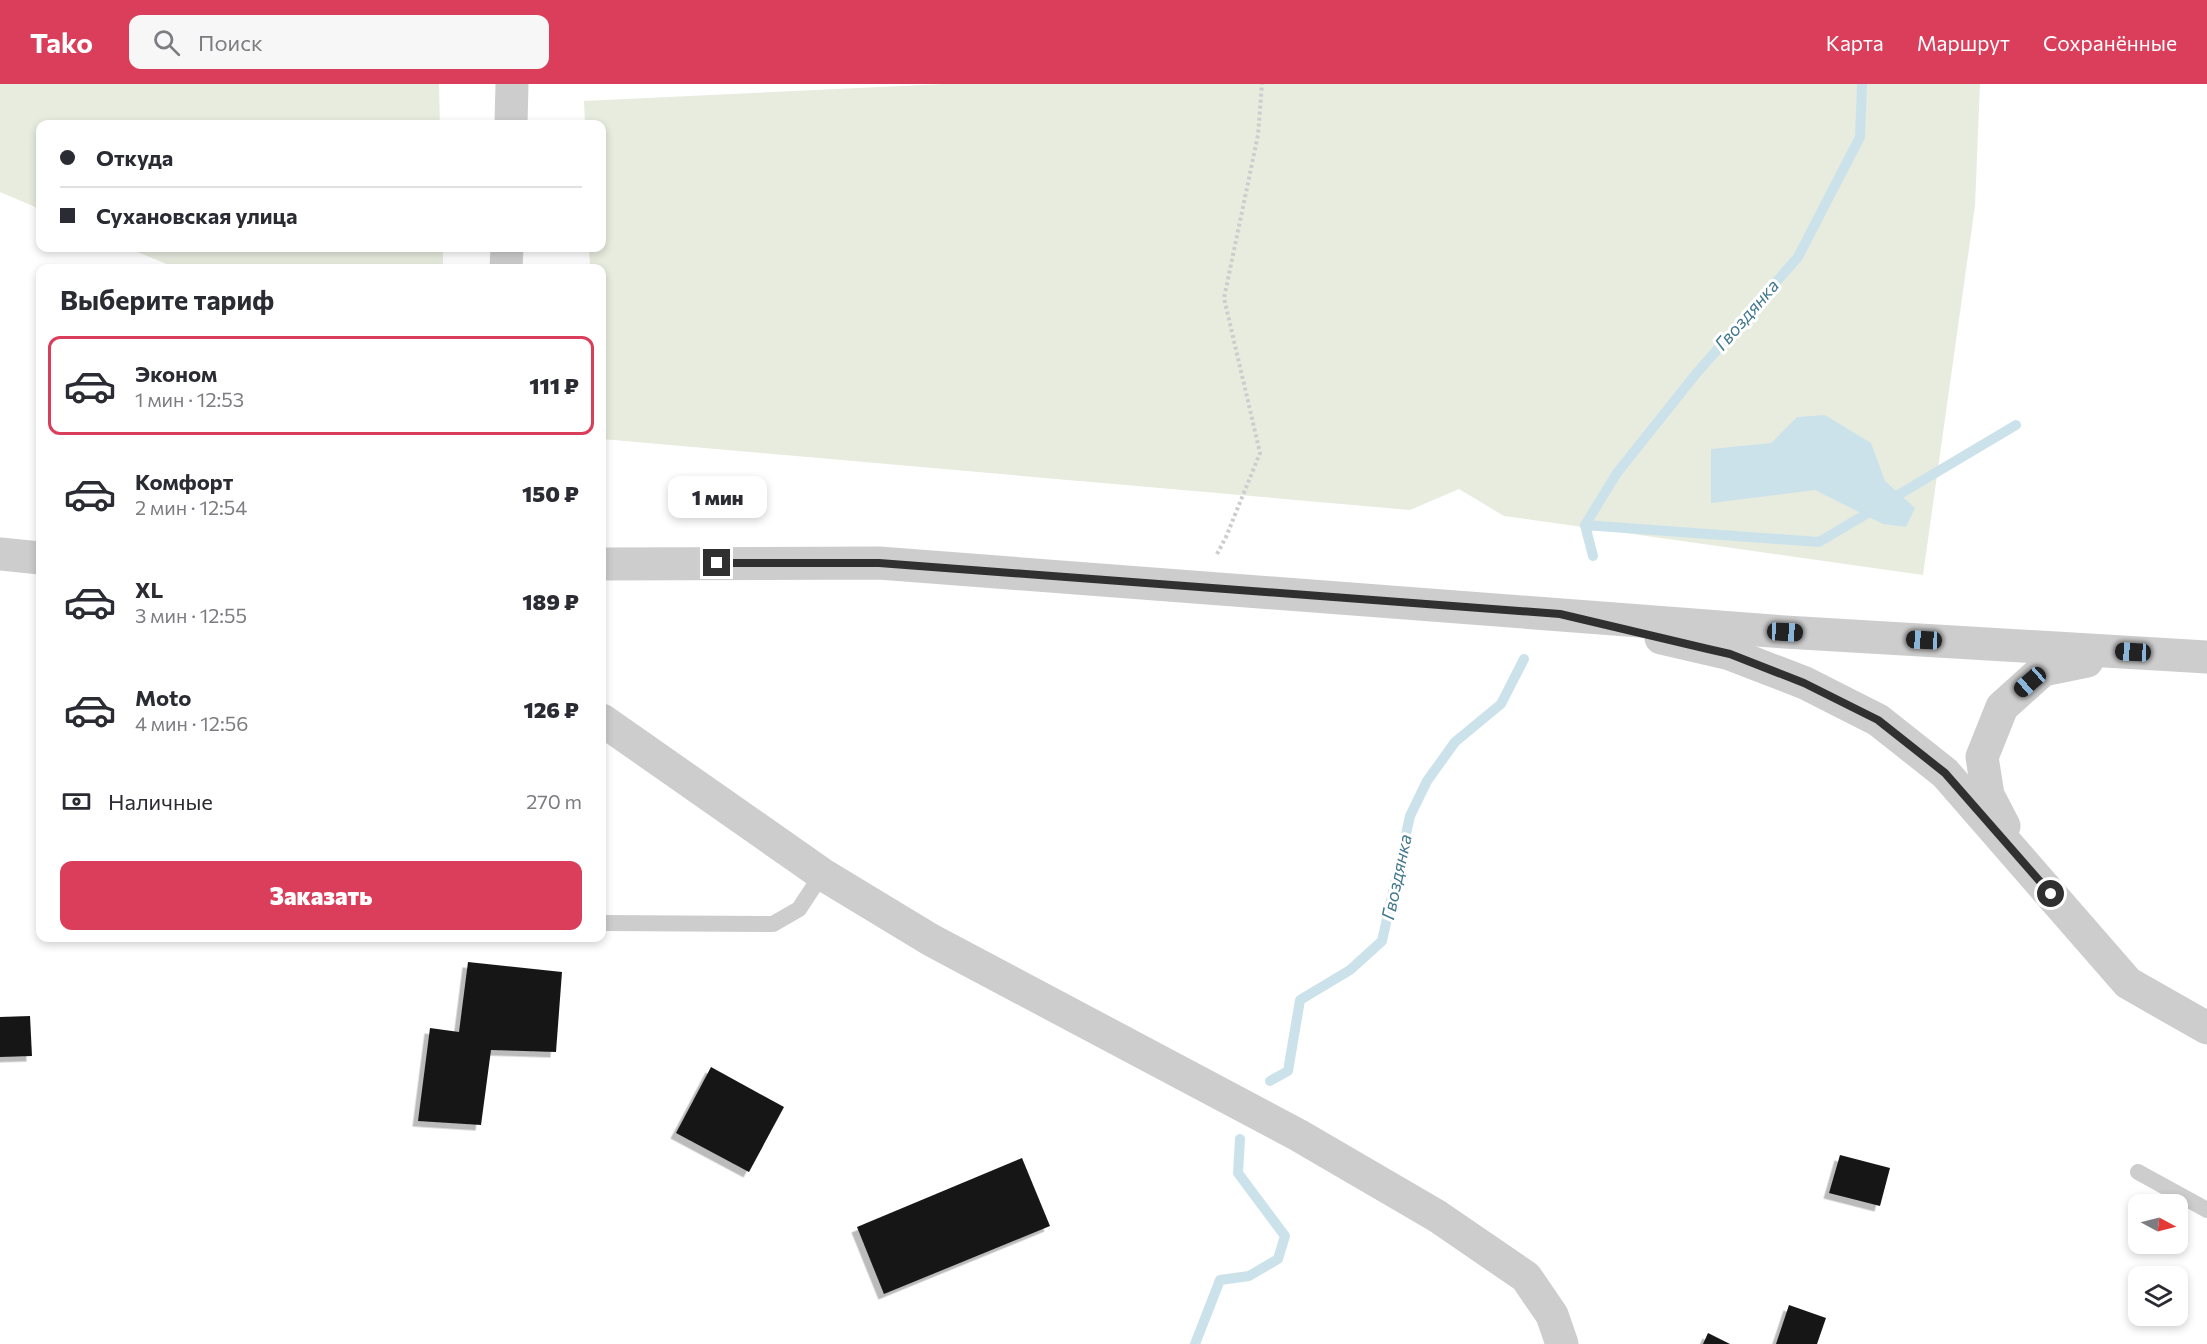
<!DOCTYPE html>
<html lang="ru">
<head>
<meta charset="utf-8">
<style>
	:root { --surface:#fff; --page:#f7f7f7; --text:#2b2b33; --muted:#7c7c81; --line:#e1e1e2; --accent:#da3e5b }
	body { margin:0; font-family:Commissioner,sans-serif; background:var(--page); color:var(--text); height:100vh; display:flex; flex-direction:column; font-size:22px; white-space:nowrap }
	* { box-sizing:border-box; margin:0 }
	p { font-size:20px; color:var(--muted) }
	.icon { flex:none; width:33px; height:33px; fill:none; stroke:currentColor; stroke-width:2; stroke-linecap:round; stroke-linejoin:round }
	.map { position:relative; flex:1; overflow:hidden }
	.sheet { position:absolute; left:36px; top:180px; width:570px; height:678px; display:flex; flex-direction:column; background:var(--surface); border-radius:12px; box-shadow:0 3px 9px #0003 }
	.sheet>* { flex:none }
	.banner { position:absolute; left:36px; top:36px; width:570px; height:132px; border-radius:12px; box-shadow:0 3px 9px #0003; display:grid; align-content:center; height:132px; padding:0 24px; background:var(--surface) }
	.needle { width:39px; rotate:97deg }
	.fabs { position:absolute; left:2128px; top:1110px; display:grid; gap:12px }
	.fabs a { display:grid; place-items:center; width:60px; height:60px; border-radius:12px; background:var(--surface); box-shadow:0 3px 9px #0003; font-size:30px }
	.end { position:absolute; width:27px; height:27px; margin:-14px; border:8px solid #303030; background:#fff; box-shadow:0 0 0 3px #fff }
	.from { border-radius:50% }
	.bubble { position:absolute; height:42px; border-radius:12px; background:var(--surface); box-shadow:0 3px 9px #0003; font-size:20px; font-weight:800; line-height:42px; text-align:center }
	.car { position:absolute; width:18px; height:36px; margin:-18px -9px; border-radius:8px; box-shadow:0 0 4px 2px #0007; background:linear-gradient(#222 24%,#8ab4d8 0 40%,#222 0 76%,#8ab4d8 0 86%,#222 0) }
	.banner b { display:flex; align-items:center; gap:21px; height:57px; font-size:22px }
	.banner b+b { border-top:2px solid var(--line) }
	.banner i { width:15px; height:15px; background:var(--text) }
	ul { padding:0; list-style:none }
	li { display:flex; align-items:center; gap:18px; height:99px; margin:0 12px 9px; padding:0 12px; border:3px solid transparent; border-radius:12px }
	li div { flex:1 }
	li b { display:block; font-size:22px }
	li em { font-style:normal; font-weight:800 }
	li.selected { border-color:var(--accent) }
	li>.icon { width:54px; height:54px; stroke-width:1.5 }
	h2 { padding:0 24px; font-size:27px; line-height:72px }
	.pay { display:flex; align-items:center; gap:15px; height:66px; padding:0 24px; font-size:22px }
	.pay p { margin-inline-start:auto }
	.primary-button { display:flex; gap:12px; margin-top:auto; padding:12px 24px }
	.primary-button a { flex:1; height:69px; border-radius:12px; background:var(--accent); color:#fff; font-size:24px; font-weight:800; line-height:69px; text-align:center }
	header { display:flex; align-items:center; gap:36px; box-sizing:border-box; height:84px; padding:0 30px; background:var(--accent); color:#fff }
	header strong { font-size:28px }
	nav { display:flex; gap:33px; margin-inline-start:auto; font-size:21px }
	.search { width:420px; height:54px; background:var(--page); display:flex; align-items:center; gap:15px; box-sizing:border-box; padding:0 21px; border-radius:12px; color:var(--muted); font-size:22px }
	.map>svg:first-child { display:block }
</style>
</head>
<body>
<header>
<strong>Tako</strong>
<div class="search"><svg class="icon" aria-label="search" viewBox="0 0 24 24"><circle cx="10" cy="10" r="6"/><path d="M15 15l6 6"/></svg>Поиск</div>
<nav><a>Карта</a><a>Маршрут</a><a>Сохранённые</a></nav>
</header>
<div class="map">
<svg width="2207" height="1260" viewBox="0 0 2207 1260">
	<defs>
		<filter id="shadow"><feDropShadow dx="-5.5" dy="5.5" stdDeviation="0" flood-color="#0004"/></filter>
	</defs>
	<rect width="100%" height="100%" fill="#fff"/>
	<!-- green -->
	<g fill="#e7ecdf">
		<polygon points="0,0 439,0 440,40 40,40 40,125 0,108"/>
		<polygon points="944,0 1980,0 1975,122 1923,491 1504,432 1459,405 1410,426 602,355 602,184 590,184 589,164 602,164 602,40 585,40 584,17"/>
		<polygon points="128,164 443,164 443,184 176,184"/>
	</g>
	<!-- water -->
	<polygon fill="#cce2ea" points="1825,331 1871,359 1885,397 1915,424 1906,443 1883,440 1815,406 1711,419 1711,365 1771,359 1797,333"/>
	<g fill="none" stroke-linecap="round" stroke-linejoin="round">
		<!-- stream -->
		<g stroke="#cce2ea" stroke-width="10">
			<polyline points="1585,441 1617,389 1695,291 1798,173 1860,53 1862,0"/>
			<polyline points="1593,472 1585,441 1819,458 2016,341"/>
			<polyline points="1270,997 1288,987 1300,916 1350,886 1382,857 1410,732 1427,697 1455,658 1501,620 1524,575"/>
			<polyline points="1195,1260 1220,1196 1249,1192 1278,1175 1285,1152 1238,1089 1240,1055"/>
		</g>
	</g>
	<!-- building -->
	<g fill="#171717" filter="url(#shadow)">
		<polygon points="468,878 562,888 556,968 491,966 481,1041 418,1037 430,944 459,948"/>
		<polygon points="30,932 32,972 0,973 0,933"/>
		<polygon points="711,983 784,1023 749,1088 676,1049"/>
		<polygon points="1840,1071 1890,1084 1880,1122 1829,1109"/>
		<polygon points="1022,1074 1050,1142 884,1210 857,1143"/>
		<polygon points="1789,1221 1826,1234 1817,1260 1776,1260"/>
		<polygon points="1708,1249 1730,1260 1703,1260"/>
	</g>
	<g fill="none" stroke-linecap="round" stroke-linejoin="round">
		<!-- path -->
		<polyline stroke="#cdcdcd" stroke-width="4" stroke-dasharray="3 3" stroke-linecap="butt" points="1217,470 1226,453 1260,369 1224,214 1258,51 1262,0"/>
		<!-- service -->
		<g stroke="#cdcdcd" stroke-width="16">
			<polyline points="602,839 773,840 799,825 822,790"/>
			<polyline points="2138,1088 2207,1126"/>
		</g>
		<!-- minor -->
		<g stroke="#cdcdcd" stroke-width="33">
			<polyline points="0,470 40,474"/>
			<polyline points="602,636 822,790 931,856 1298,1051 1437,1132 1526,1193 1552,1231 1562,1260"/>
		</g>
		<!-- tertiary -->
		<g stroke="#cdcdcd" stroke-width="33">
			<polyline points="511,40 512,0"/>
			<polyline points="506,184 507,164"/>
			<polyline points="602,480 879,479 1785,548 2207,573"/>
			<polyline points="1661,554 1730,570 1805,599 1878,636 1945,689 2128,899 2207,944"/>
			<polyline points="2004,742 1988,711 1982,673 2002,623 2043,586 2087,577"/>
		</g>
	</g>
	<g fill="none" stroke-linecap="round" stroke-linejoin="round">
		<!-- route -->
		<polyline stroke="#303030" stroke-width="8" points="717,479 879,479 1560,530 1708,565 1730,570 1804,599 1878,636 1945,689 2051,810"/>
	</g>
	<g text-anchor="middle" stroke-width="6" stroke-linejoin="round" paint-order="stroke">
		<!-- water labels -->
		<g font-size="18" font-style="italic" fill="#42788d" stroke="#fff">
			<text transform="translate(1747 231) rotate(-49)" y="6">Гвоздянка</text>
			<text transform="translate(1397 793) rotate(-78)" y="6">Гвоздянка</text>
		</g>
	</g>
</svg>
<div class="fabs">
<a><svg class="needle" viewBox="-14 -14 28 28"><path d="M0-13l5 13h-10z" fill="#e53935"/><path d="M0 13l5-13h-10z" fill="#7c7c81"/></svg></a>
<a><svg class="icon" aria-label="layers" viewBox="0 0 24 24"><path d="M12 4l9 5-9 5-9-5zM3 14l9 5 9-5"/></svg></a>
</div>
<i class="end from" style="left:2051px;top:810px"></i>
<i class="end" style="left:717px;top:479px"></i>
<div class="bubble" style="left:668px;top:392px;width:99px">1 мин</div>
<i class="car" style="left:1785px;top:548px;rotate:93deg"></i>
<i class="car" style="left:1924px;top:556px;rotate:273deg"></i>
<i class="car" style="left:2133px;top:568px;rotate:273deg"></i>
<i class="car" style="left:2030px;top:598px;rotate:229deg"></i>
<div class="banner">
<b><i class="from"></i>Откуда</b>
<b><i></i>Сухановская улица</b>
</div>
<section class="sheet">
<h2>Выберите тариф</h2>
<ul>
<li class="selected"><svg class="icon" aria-label="car" viewBox="0 0 24 24"><path d="M5 17H2v-5l4-1 3-4h7l3 4 3 1v5h-3M9 17h6M6 11h13"/><circle cx="7" cy="17" r="2"/><circle cx="17" cy="17" r="2"/></svg><div><b>Эконом</b><p>1 мин · 12:53</p></div><em>111 ₽</em></li>
<li><svg class="icon" aria-label="car" viewBox="0 0 24 24"><path d="M5 17H2v-5l4-1 3-4h7l3 4 3 1v5h-3M9 17h6M6 11h13"/><circle cx="7" cy="17" r="2"/><circle cx="17" cy="17" r="2"/></svg><div><b>Комфорт</b><p>2 мин · 12:54</p></div><em>150 ₽</em></li>
<li><svg class="icon" aria-label="car" viewBox="0 0 24 24"><path d="M5 17H2v-5l4-1 3-4h7l3 4 3 1v5h-3M9 17h6M6 11h13"/><circle cx="7" cy="17" r="2"/><circle cx="17" cy="17" r="2"/></svg><div><b>XL</b><p>3 мин · 12:55</p></div><em>189 ₽</em></li>
<li><svg class="icon" aria-label="car" viewBox="0 0 24 24"><path d="M5 17H2v-5l4-1 3-4h7l3 4 3 1v5h-3M9 17h6M6 11h13"/><circle cx="7" cy="17" r="2"/><circle cx="17" cy="17" r="2"/></svg><div><b>Moto</b><p>4 мин · 12:56</p></div><em>126 ₽</em></li>
</ul>
<div class="pay"><svg class="icon" aria-label="cash" viewBox="0 0 24 24"><path d="M3 7h18v10H3z"/><circle cx="12" cy="12" r="2"/></svg>Наличные<p>270 m</p></div>
<div class="primary-button"><a>Заказать</a></div>
</section>
</div>
</body>
</html>
